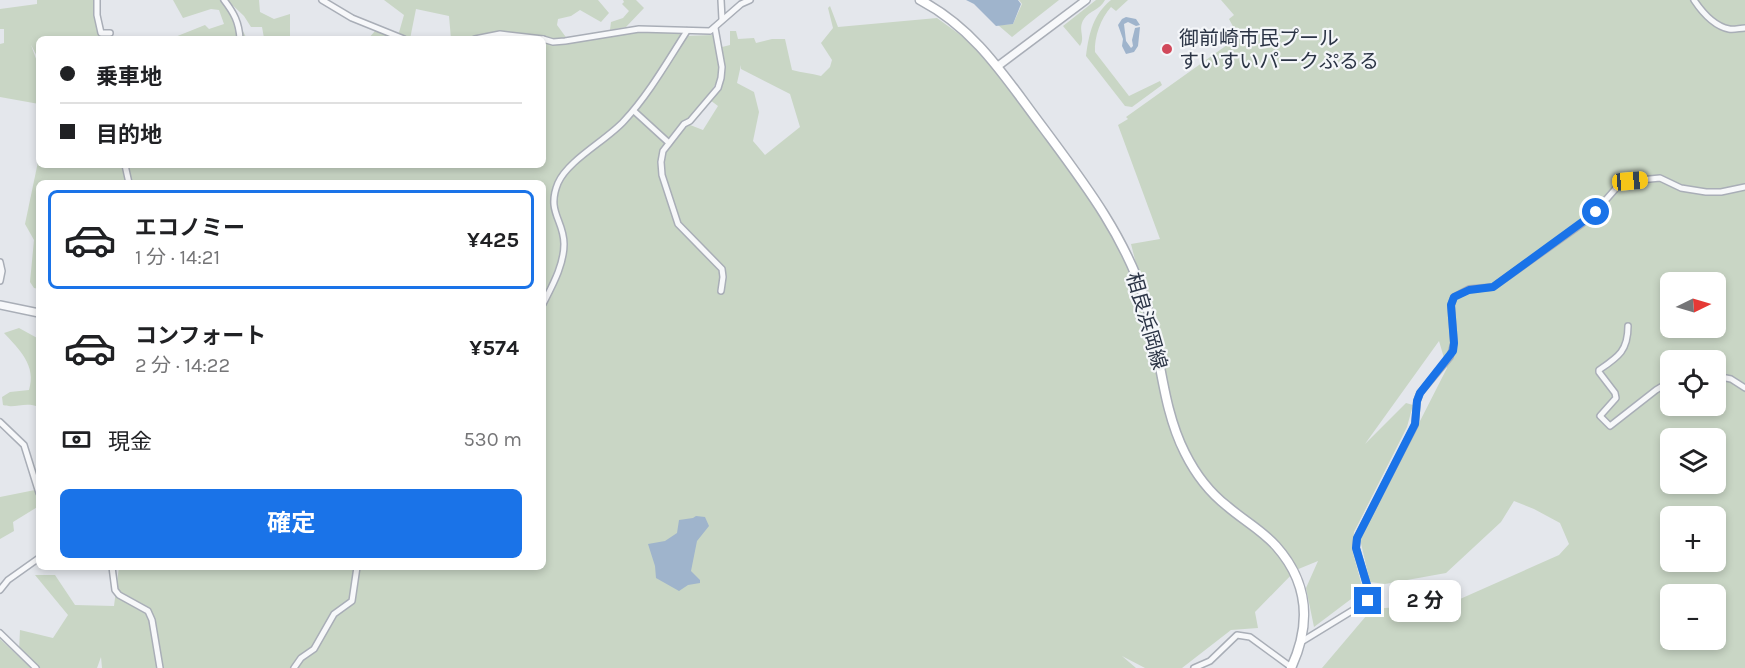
<!DOCTYPE html>
<html lang="ja">
<head>
<meta charset="utf-8">
<style>
	:root { --surface:#fff; --page:#f2f2f2; --text:#202124; --muted:#757577; --line:#e0e0e0; --accent:#1a73e8 }
	body { margin:0; font-family:Karla,"Noto Sans JP",sans-serif; background:var(--page); color:var(--text); height:100vh; display:flex; flex-direction:column; font-size:22px; white-space:nowrap }
	* { box-sizing:border-box; margin:0 }
	p { font-size:20px; color:var(--muted) }
	.icon { flex:none; width:33px; height:33px; fill:none; stroke:currentColor; stroke-width:2; stroke-linecap:round; stroke-linejoin:round }
	.map { position:relative; flex:1; overflow:hidden }
	.details { position:absolute; left:36px; top:180px; width:510px; height:390px; display:flex; flex-direction:column; background:var(--surface); border-radius:9px; box-shadow:0 3px 9px #0003 }
	.details>* { flex:none }
	.guide { position:absolute; left:36px; top:36px; width:510px; height:132px; border-radius:9px; box-shadow:0 3px 9px #0003; display:grid; align-content:center; height:132px; padding:0 24px; background:var(--surface) }
	.needle { width:39px; rotate:85deg }
	.tools { position:absolute; left:1660px; top:272px; display:grid; gap:12px }
	.tools a { display:grid; place-items:center; width:66px; height:66px; border-radius:9px; background:var(--surface); box-shadow:0 3px 9px #0003; font-size:30px }
	.end { position:absolute; width:27px; height:27px; margin:-14px; border:8px solid #1a73e8; background:#fff; box-shadow:0 0 0 3px #fff }
	.from { border-radius:50% }
	.bubble { position:absolute; height:42px; border-radius:9px; background:var(--surface); box-shadow:0 3px 9px #0003; font-size:20px; font-weight:700; line-height:42px; text-align:center }
	.car { position:absolute; width:18px; height:36px; margin:-18px -9px; border-radius:8px; box-shadow:0 0 4px 2px #0007; background:linear-gradient(#f5c518 24%,#345 0 40%,#f5c518 0 76%,#345 0 86%,#f5c518 0) }
	.guide b { display:flex; align-items:center; gap:21px; height:57px; font-size:22px }
	.guide b+b { border-top:2px solid var(--line) }
	.guide i { width:15px; height:15px; background:var(--text) }
	ul { padding:10px 0 0; list-style:none }
	li { display:flex; align-items:center; gap:18px; height:99px; margin:0 12px 9px; padding:0 12px; border:3px solid transparent; border-radius:9px }
	li div { flex:1 }
	li b { display:block; font-size:22px }
	li em { font-style:normal; font-weight:700 }
	li.current { border-color:var(--accent) }
	li>.icon { width:54px; height:54px; stroke-width:1.5 }
	.pay { display:flex; align-items:center; gap:15px; height:66px; padding:0 24px; font-size:22px }
	.pay p { margin-inline-start:auto }
	.cta { display:flex; gap:12px; margin-top:auto; padding:12px 24px }
	.cta a { flex:1; height:69px; border-radius:9px; background:var(--accent); color:#fff; font-size:24px; font-weight:700; line-height:69px; text-align:center }
	.map>svg:first-child { display:block }
</style>
</head>
<body>
<div class="map">
<svg width="1745" height="668" viewBox="0 0 1745 668">
	<rect width="100%" height="100%" fill="#e4e7ec"/>
	<!-- green -->
	<g fill="#c9d6c5" fill-rule="evenodd">
		<polygon points="37,0 97,0 97,20 105,39 39,39 39,60 31,45 39,67 39,104 0,97 0,44 4,43 4,29 0,29 0,9 37,4"/>
		<polygon points="173,0 220,0 233,12 247,39 170,39 205,25 209,29 224,24 219,10 211,9 183,18"/>
		<polygon points="227,0 259,0 260,12 274,19 290,14 290,38 292,39 257,39 264,38 262,27 251,27 244,16"/>
		<path d="M384 0H598L609 13 601 22 580 10 571 16 558 19 557 25 568 40C591 37 667 22 683 36L713 35 722 74 711 91 685 123 703 130 718 106 710 100C722 80 727 71 722 47L730 45V31H736L738 39 754 38 756 43 772 39H785L792 70C802 73 811 73 821 76L830 67 832 60 821 43 833 28 828 8 830 6 838 27 937 18 977 47 1064 159 1118 237 1147 307 1131 244 1160 239 1118 125 1128 119 1126 117 1234 40 1236 32 1229 19 1234 15 1221 0H1745V668H1322L1372 609 1451 603 1559 555 1569 544 1560 523 1534 509 1514 501 1501 522 1446 573 1385 584 1370 582 1360 539 1447 368 1439 341 1365 444 1406 403 1413 405 1407 427 1354 532 1352 549 1363 590 1314 627 1306 588 1318 561 1296 570 1255 612 1258 628 1231 630 1182 668H1145L1122 656 1136 668H102L101 657 97 668H36L19 651 20 630 53 638 68 615 35 575H55L75 605 114 606 119 567H543V183H39V289L34 288 30 282 34 240 25 224 39 157V165H543V39H451L449 16 416 9 410 39H368L375 31 401 38 398 36 404 15ZM741 65V69L790 94 800 127 765 155 753 141 759 112 754 92 737 83ZM1671 282H1716V327H1671ZM1671 360H1716V405H1671ZM1671 438H1716V483H1671ZM1671 516H1716V561H1671ZM1671 594H1716V639H1671Z"/>
		<polygon points="623,0 636,0 644,8 626,27 610,30 611,22 623,18 629,11 622,4 624,2"/>
		<polygon points="1019,0 1059,0 1012,37 998,25 1013,24 1022,4"/>
		<path d="M1096 0H1105C1100 10 1089 11 1084 19 1077 29 1086 37 1080 46L1063 26Z"/>
		<path d="M1111 0H1128L1116 11 1111 7C1101 18 1094 37 1095 52L1129 96 1160 81 1162 85 1132 107 1125 106 1086 56C1089 33 1093 15 1111 0Z"/>
		<path d="M19 328 39 339V407C25 401 15 409 3 405L2 397 10 392 29 390C37 366 19 349 4 333Z"/>
		<polygon points="35,490 39,506 13,522 14,531 0,539 0,497"/>
		<polygon points="0,639 31,668 0,668"/>
	</g>
	<!-- water -->
	<g fill="#9fb4cc">
		<polygon points="966,0 1018,0 1021,4 1013,24 996,26 974,4"/>
		<polygon points="1126,17 1136,19 1140,25 1136,26 1128,22 1124,24 1126,41 1131,48 1133,46 1132,40 1135,28 1140,27 1138,46 1134,52 1126,54 1122,46 1123,39 1118,25 1122,19"/>
		<polygon points="696,516 705,517 709,526 697,541 691,571 700,580 700,583 688,585 679,591 656,578 655,566 648,544 665,541 677,533 679,520 693,518"/>
	</g>
	<g fill="none" stroke-linecap="round" stroke-linejoin="round">
		<defs>
			<g id="minor">
				<polyline points="97,0 97,15 101,33 110,33"/>
				<path d="M224 0C234 13 239 22 240 39"/>
				<polyline points="322,0 352,18 404,39"/>
				<polyline points="721,0 722,19"/>
				<path d="M1694 0C1702 12 1714 26 1729 29 1734 30 1740 28 1745 28"/>
				<polyline points="715,28 722,67 721,78 718,88 690,121 684,124 663,151 661,162 662,175 678,224 722,269 723,277 721,291"/>
				<polyline points="475,39 500,34 543,39"/>
				<polyline points="543,39 553,42 565,41 639,29 710,31 741,4 750,0"/>
				<polyline points="634,111 669,143"/>
				<polyline points="125,165 129,183"/>
				<polyline points="0,262 2,271 0,281"/>
				<path d="M543 304C552 286 564 265 564 244 564 220 546 212 558 183 568 160 607 140 624 121 649 94 667 62 687 31"/>
				<path d="M1628 326C1628 351 1618 357 1599 370V372L1615 393 1616 398 1600 416 1610 426 1656 390 1671 381"/>
				<polyline points="1716,376 1731,379 1745,388"/>
				<polyline points="0,422 24,445 39,493"/>
				<polyline points="112,567 115,590 119,595 148,611 152,620 160,668"/>
				<polyline points="0,590 8,580 39,558"/>
				<polyline points="0,633 36,668"/>
				<polyline points="1301,642 1368,601 1370,595 1356,548 1357,538 1415,425 1417,401 1420,393 1450,357 1454,343 1451,305 1454,297 1469,289 1493,287 1590,218 1618,186 1630,181 1660,178 1681,188 1706,192 1721,192 1745,187"/>
				<polyline points="294,668 301,658 314,649 334,614 352,601 357,567"/>
				<polyline points="1194,668 1210,661 1237,635 1250,637 1291,667"/>
			</g>
			<g id="tertiary">
				<polyline points="998,66 1086,0"/>
				<polyline points="0,305 39,313"/>
			</g>
			<path id="secondary" d="M920 0C977 30 1006 79 1044 129 1084 183 1124 235 1145 300 1161 350 1161 406 1185 453 1195 473 1209 492 1227 506 1243 520 1262 530 1276 546 1309 583 1311 625 1291 668"/>
		</defs>
		<!-- minor casing -->
		<use href="#minor" stroke="#a9aeb7" stroke-width="8"/>
		<!-- tertiary casing -->
		<use href="#tertiary" stroke="#a9aeb7" stroke-width="10"/>
		<!-- secondary casing -->
		<use href="#secondary" stroke="#a9aeb7" stroke-width="11"/>
		<!-- minor -->
		<use href="#minor" stroke="#f7f8fa" stroke-width="5"/>
		<!-- tertiary -->
		<use href="#tertiary" stroke="#f7f8fa" stroke-width="7"/>
		<!-- secondary -->
		<use href="#secondary" stroke="#fff" stroke-width="8"/>
	</g>
	<g fill="none" stroke-linecap="round" stroke-linejoin="round">
		<!-- route -->
		<polyline stroke="#1a73e8" stroke-width="8" points="1368,601 1370,595 1356,548 1357,538 1415,424 1417,401 1420,393 1453,351 1454,343 1451,305 1454,297 1469,290 1493,287 1596,212"/>
	</g>
	<!-- markers -->
	<circle fill="#d1495b" stroke="#f4f6f9" stroke-width="2" cx="1167" cy="49" r="6"/>
	<g text-anchor="middle" stroke-width="4.5" stroke-linejoin="round" paint-order="stroke">
		<!-- poi labels -->
		<g font-size="20" fill="#2b3445" stroke="#f4f6f9" text-anchor="start">
			<text x="1179" y="45">御前崎市民プール<tspan x="1179" dy="23">すいすいパークぷるる</tspan></text>
		</g>
		<!-- street labels -->
		<g font-size="20" fill="#2b3445" stroke="#f4f6f9">
			<text transform="translate(1147 321) rotate(74)" y="7">相良浜岡線</text>
		</g>
	</g>
</svg>
<div class="tools">
<a><svg class="needle" viewBox="-14 -14 28 28"><path d="M0-13l5 13h-10z" fill="#e53935"/><path d="M0 13l5-13h-10z" fill="#757577"/></svg></a>
<a><svg class="icon" aria-label="locate" viewBox="0 0 24 24"><circle cx="12" cy="12" r="6"/><path d="M12 2v4M12 18v4M2 12h4M18 12h4"/></svg></a>
<a><svg class="icon" aria-label="layers" viewBox="0 0 24 24"><path d="M12 4l9 5-9 5-9-5zM3 14l9 5 9-5"/></svg></a>
<a>+</a>
<a>−</a>
</div>
<i class="end from" style="left:1596px;top:212px"></i>
<i class="end" style="left:1368px;top:601px"></i>
<div class="bubble" style="left:1389px;top:580px;width:72px">2 分</div>
<i class="car" style="left:1630px;top:181px;rotate:85deg"></i>
<div class="guide">
<b><i class="from"></i>乗車地</b>
<b><i></i>目的地</b>
</div>
<section class="details">
<ul>
<li class="current"><svg class="icon" aria-label="car" viewBox="0 0 24 24"><path d="M5 17H2v-5l4-1 3-4h7l3 4 3 1v5h-3M9 17h6M6 11h13"/><circle cx="7" cy="17" r="2"/><circle cx="17" cy="17" r="2"/></svg><div><b>エコノミー</b><p>1 分 · 14:21</p></div><em>¥425</em></li>
<li><svg class="icon" aria-label="car" viewBox="0 0 24 24"><path d="M5 17H2v-5l4-1 3-4h7l3 4 3 1v5h-3M9 17h6M6 11h13"/><circle cx="7" cy="17" r="2"/><circle cx="17" cy="17" r="2"/></svg><div><b>コンフォート</b><p>2 分 · 14:22</p></div><em>¥574</em></li>
</ul>
<div class="pay"><svg class="icon" aria-label="cash" viewBox="0 0 24 24"><path d="M3 7h18v10H3z"/><circle cx="12" cy="12" r="2"/></svg>現金<p>530 m</p></div>
<div class="cta"><a>確定</a></div>
</section>
</div>
</body>
</html>
